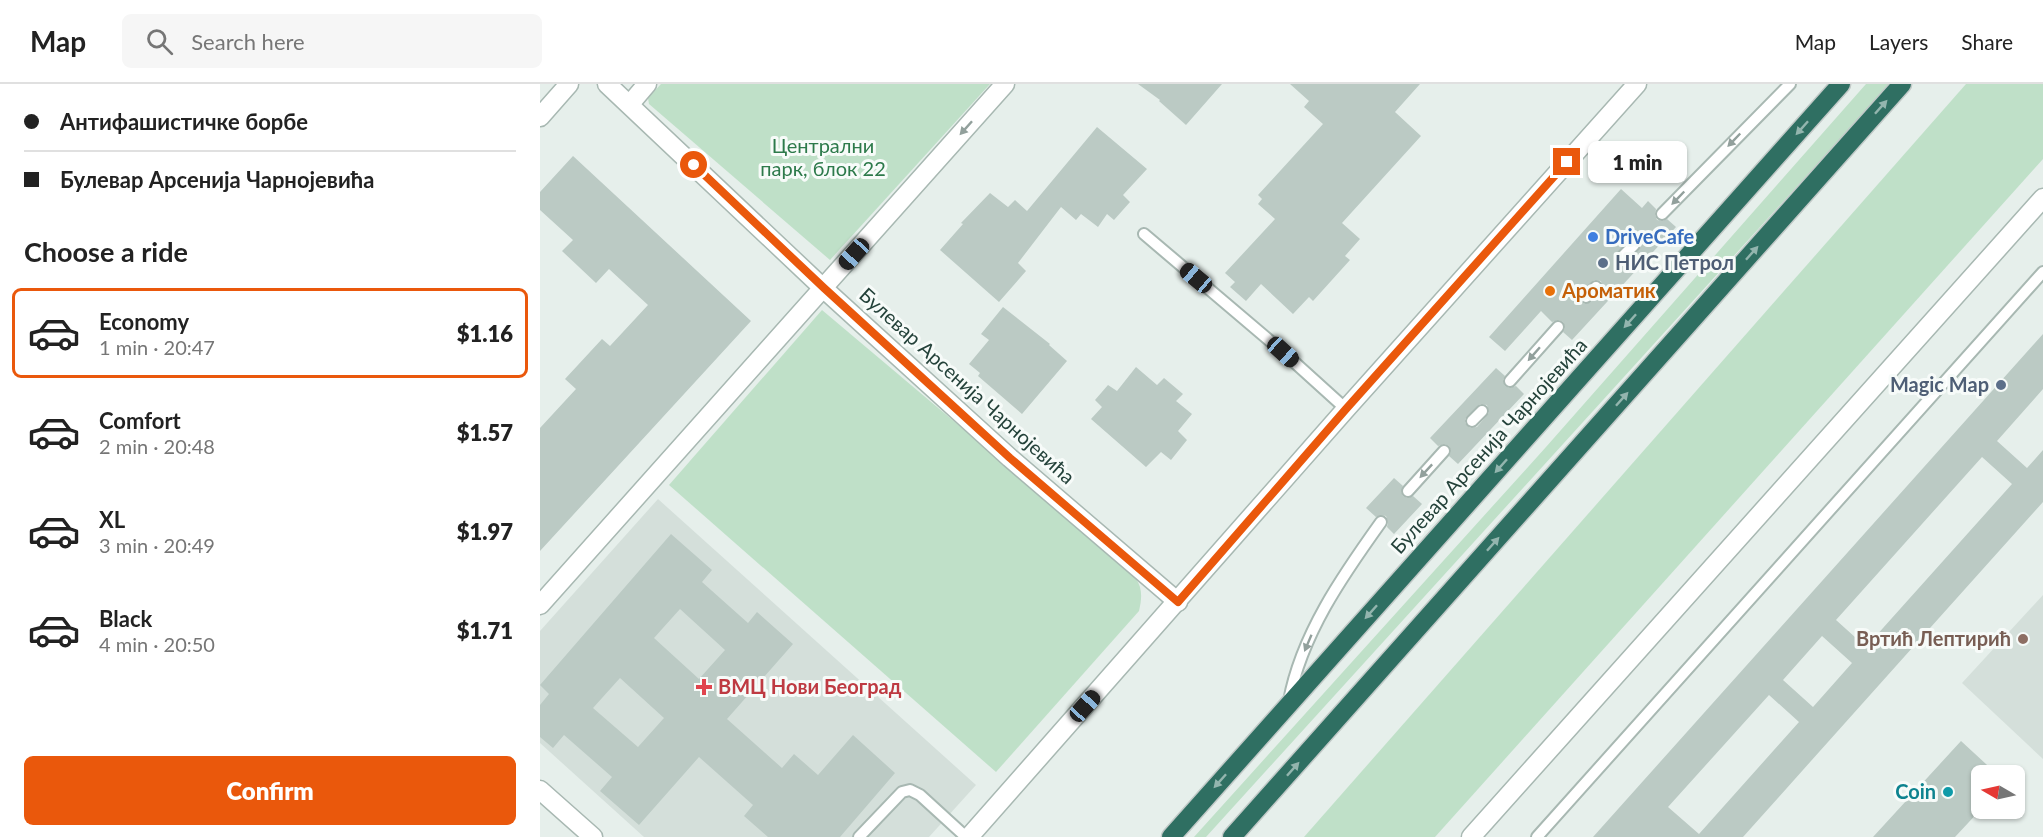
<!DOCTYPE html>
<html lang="en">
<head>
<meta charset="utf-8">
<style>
	:root { --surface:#fff; --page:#f6f6f6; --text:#222; --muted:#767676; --line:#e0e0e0; --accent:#ea580c }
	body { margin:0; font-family:Lato,sans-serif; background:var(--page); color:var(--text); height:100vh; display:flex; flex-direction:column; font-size:22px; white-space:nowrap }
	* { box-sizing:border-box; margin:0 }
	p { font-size:20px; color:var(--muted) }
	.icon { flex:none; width:33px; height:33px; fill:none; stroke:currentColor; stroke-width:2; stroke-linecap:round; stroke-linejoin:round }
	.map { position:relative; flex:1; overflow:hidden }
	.side { display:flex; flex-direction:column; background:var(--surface); width:540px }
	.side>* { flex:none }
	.hud { display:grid; align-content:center; height:132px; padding:0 24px; background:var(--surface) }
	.needle { width:39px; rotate:279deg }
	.fabs { position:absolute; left:1431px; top:681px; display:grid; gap:12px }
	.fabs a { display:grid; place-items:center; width:54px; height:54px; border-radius:9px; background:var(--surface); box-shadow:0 2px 4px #0004; font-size:30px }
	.end { position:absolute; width:27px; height:27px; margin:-14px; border:8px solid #ea580c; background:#fff; box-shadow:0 0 0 3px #fff }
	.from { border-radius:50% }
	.bubble { position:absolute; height:42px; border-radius:9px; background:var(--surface); box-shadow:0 2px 4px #0004; font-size:20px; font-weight:800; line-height:42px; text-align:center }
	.car { position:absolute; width:18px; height:36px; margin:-18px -9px; border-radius:8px; box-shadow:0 0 4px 2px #0007; background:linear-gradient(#222 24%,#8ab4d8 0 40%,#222 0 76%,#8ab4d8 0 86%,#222 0) }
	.hud b { display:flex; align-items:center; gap:21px; height:57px; font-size:22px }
	.hud b+b { border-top:2px solid var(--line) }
	.hud i { width:15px; height:15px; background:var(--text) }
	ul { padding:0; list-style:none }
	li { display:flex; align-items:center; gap:18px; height:90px; margin:0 12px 9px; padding:0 12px; border:3px solid transparent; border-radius:9px }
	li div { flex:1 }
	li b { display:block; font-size:22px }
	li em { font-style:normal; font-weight:800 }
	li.active { border-color:var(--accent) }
	li>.icon { width:54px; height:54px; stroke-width:1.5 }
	h2 { padding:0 24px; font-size:27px; line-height:72px }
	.primary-button { display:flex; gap:12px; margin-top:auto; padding:12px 24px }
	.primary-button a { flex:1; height:69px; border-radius:9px; background:var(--accent); color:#fff; font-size:24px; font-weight:800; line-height:69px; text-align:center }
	header { display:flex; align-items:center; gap:36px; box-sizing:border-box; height:84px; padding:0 30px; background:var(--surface); border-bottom:2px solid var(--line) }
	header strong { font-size:28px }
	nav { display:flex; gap:33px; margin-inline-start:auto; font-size:21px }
	.search { width:420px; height:54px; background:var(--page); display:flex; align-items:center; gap:15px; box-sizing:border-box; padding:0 21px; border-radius:9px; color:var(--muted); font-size:22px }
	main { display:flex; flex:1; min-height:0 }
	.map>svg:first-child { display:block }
</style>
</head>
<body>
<header>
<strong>Map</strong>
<div class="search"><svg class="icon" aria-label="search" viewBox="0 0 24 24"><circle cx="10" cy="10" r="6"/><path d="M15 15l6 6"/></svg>Search here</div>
<nav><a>Map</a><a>Layers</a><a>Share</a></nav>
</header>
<main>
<section class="side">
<div class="hud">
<b><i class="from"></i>Антифашистичке борбе</b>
<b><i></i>Булевар Арсенија Чарнојевића</b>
</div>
<h2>Choose a ride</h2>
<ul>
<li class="active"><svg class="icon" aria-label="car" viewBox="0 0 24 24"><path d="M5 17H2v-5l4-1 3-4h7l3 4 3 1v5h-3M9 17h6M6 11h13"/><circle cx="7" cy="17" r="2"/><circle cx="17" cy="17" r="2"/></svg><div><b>Economy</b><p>1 min · 20:47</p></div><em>$1.16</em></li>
<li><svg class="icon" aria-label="car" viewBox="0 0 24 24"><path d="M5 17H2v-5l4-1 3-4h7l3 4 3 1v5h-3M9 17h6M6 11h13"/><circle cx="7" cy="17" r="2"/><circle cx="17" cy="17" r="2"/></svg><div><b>Comfort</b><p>2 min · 20:48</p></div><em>$1.57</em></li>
<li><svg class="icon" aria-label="car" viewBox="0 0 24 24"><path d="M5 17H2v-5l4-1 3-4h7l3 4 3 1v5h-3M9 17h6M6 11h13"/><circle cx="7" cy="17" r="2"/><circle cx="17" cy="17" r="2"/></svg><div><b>XL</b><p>3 min · 20:49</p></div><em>$1.97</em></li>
<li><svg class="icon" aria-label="car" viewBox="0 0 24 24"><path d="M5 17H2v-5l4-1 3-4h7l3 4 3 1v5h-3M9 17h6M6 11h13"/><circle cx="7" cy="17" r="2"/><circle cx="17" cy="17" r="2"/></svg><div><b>Black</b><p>4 min · 20:50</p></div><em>$1.71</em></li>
</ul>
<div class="primary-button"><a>Confirm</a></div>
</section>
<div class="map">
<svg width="1503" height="753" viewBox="0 0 1503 753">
	<rect width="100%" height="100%" fill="#e6efeb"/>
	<!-- built -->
	<g fill="#d4dfda">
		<polygon points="118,415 436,701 389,753 104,753 0,659 0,547"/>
		<polygon points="1503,511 1503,675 1422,599"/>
	</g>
	<!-- green -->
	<g fill="#bfe0c8">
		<polygon points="121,0 450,0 290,176 109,20 108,14"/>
		<polygon points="1326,0 1350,0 666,753 654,753 1006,363"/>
		<polygon points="1426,0 1503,0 1503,75 895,753 764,753"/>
		<path d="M282 226 581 478C598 495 605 502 599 527L456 688 129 401Z"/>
	</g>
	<!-- building -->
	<g fill="#bbcac4" fill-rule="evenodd">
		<polygon points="598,0 682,0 646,41 619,17 620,16"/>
		<polygon points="750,0 880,0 855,28 881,52 802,139 820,155 805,172 810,176 773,217 769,213 753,230 721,200 706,217 690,203 695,198 685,189 735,135 718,120 722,115 718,111 783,40 764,23 769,17"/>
		<polygon points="557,43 607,85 583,111 590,118 574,136 567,130 558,143 541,130 536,136 521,123 478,179 486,187 459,218 400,166 423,140 421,139 450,109 468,123 475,116 487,127"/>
		<polygon points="33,72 211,237 0,467 0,344 36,305 25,295 62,255 70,262 108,221 69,185 56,199 22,167 33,156 0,126 0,108"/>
		<path d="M1081 105 1102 124 1108 117 1116 125 1115 131 1117 136 1123 137 1127 135 1136 143 1032 256 1023 248 1025 244 1023 238 1019 236 1012 238 1001 227 965 267 949 253ZM1092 154 1100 156 1101 163 1088 177 1081 179 1076 174V170ZM1054 196 1061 197 1063 205 1051 218 1044 220 1039 215V211Z"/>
		<polygon points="463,223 510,260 509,261 527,277 482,330 438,292 440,289 429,280 449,256 441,250"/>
		<path d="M1503 250V305L1457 357 1487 384 1503 366V418L1373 563 1203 753H1053ZM1442 373 1472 400 1326 563 1296 536ZM1282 552 1312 579 1273 623 1243 596ZM1229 611 1259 638 1159 750 1128 723Z"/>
		<polygon points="596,283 617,301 624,294 643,310 636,317 652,330 638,347 647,356 631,376 621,368 606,383 551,335 562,323 555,316 568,301 577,307"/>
		<path d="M956 284 965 292 963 296 965 302 969 304 976 302 984 310 918 380 909 372 911 368 909 362 905 360 898 362 890 354ZM940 320 947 321 949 329 937 343 930 344 925 339V335Z"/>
		<polygon points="854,394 863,402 861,406 863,412 867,414 873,412 882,420 854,450 847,443 848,438 846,432 841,431 836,433 826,424"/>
		<path d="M131 450 172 486 162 498 208 539 217 528 253 560 187 635 242 684 254 670 278 691 313 651 355 689 300 753H228L204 732 213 721 159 673 99 741 60 707 72 693 24 651 13 664 0 653V621L9 610 0 601ZM140 525 185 566 159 595 114 554ZM80 594 124 634 98 663 53 624Z"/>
		<polygon points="1421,657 1459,692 1442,692 1442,724 1415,753 1333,753"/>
	</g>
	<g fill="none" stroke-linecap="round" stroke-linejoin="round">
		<defs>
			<g id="lane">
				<polyline points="1122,130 1250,0"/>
				<polyline points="604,150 743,268 806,325"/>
				<polyline points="1083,172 1094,161"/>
				<polyline points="1046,213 1056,203"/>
				<polyline points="970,297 1018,243"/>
				<polyline points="932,337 942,327"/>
				<polyline points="868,407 904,367"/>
				<path d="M749 617C761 551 803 491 841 438"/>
				<polyline points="319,753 362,708 370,706 380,711 426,753"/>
				<polyline points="997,753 1503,188"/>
			</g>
			<g id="street">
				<polyline points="67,0 283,204 470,374 638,518"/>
				<polyline points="90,20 107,0"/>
				<polyline points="0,33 29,0"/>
				<polyline points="0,521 465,0"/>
				<polyline points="0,706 53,753"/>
				<polyline points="429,753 806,325 1097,0"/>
				<polyline points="931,753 1503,114"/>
			</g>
			<g id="highway">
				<polyline points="631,753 1301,0"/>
				<polyline points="692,753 1362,0"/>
			</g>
		</defs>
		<!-- lane casing -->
		<use href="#lane" stroke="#a8b8b2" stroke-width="14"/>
		<!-- street casing -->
		<use href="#street" stroke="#a8b8b2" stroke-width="21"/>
		<!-- highway casing -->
		<use href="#highway" stroke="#c2cac8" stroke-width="21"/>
		<!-- lane -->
		<use href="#lane" stroke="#fff" stroke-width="10"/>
		<!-- street -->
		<use href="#street" stroke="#fff" stroke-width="18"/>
		<!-- highway -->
		<use href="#highway" stroke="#2f6f62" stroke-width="18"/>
	</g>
	<!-- one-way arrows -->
	<defs><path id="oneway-solid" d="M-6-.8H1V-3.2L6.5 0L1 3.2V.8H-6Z" transform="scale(1.5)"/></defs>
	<g fill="#93b5ae">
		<use href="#oneway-solid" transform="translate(1341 23) rotate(-48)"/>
		<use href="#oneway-solid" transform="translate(1262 44) rotate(132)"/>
		<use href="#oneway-solid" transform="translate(1212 169) rotate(-48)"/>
		<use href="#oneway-solid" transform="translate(1090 237) rotate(132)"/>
		<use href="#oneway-solid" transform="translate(1082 315) rotate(-48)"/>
		<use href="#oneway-solid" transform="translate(961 382) rotate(132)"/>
		<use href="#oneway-solid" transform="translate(953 460) rotate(-48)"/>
		<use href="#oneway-solid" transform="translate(831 528) rotate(132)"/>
		<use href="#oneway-solid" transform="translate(753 685) rotate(-48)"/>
		<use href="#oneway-solid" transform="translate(680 697) rotate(132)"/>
	</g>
	<g fill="#92a09c">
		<use href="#oneway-solid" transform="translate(426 44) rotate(132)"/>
		<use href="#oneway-solid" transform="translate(1194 56) rotate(134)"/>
		<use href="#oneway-solid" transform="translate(1138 114) rotate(134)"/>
		<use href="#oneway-solid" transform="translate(994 270) rotate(131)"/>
		<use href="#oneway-solid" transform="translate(886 387) rotate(133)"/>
		<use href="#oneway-solid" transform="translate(768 559) rotate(113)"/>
	</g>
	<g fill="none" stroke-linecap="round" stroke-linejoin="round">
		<!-- route -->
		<polyline stroke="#ea580c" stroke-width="8" points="154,81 284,204 470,374 638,518 806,325 1027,78"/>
	</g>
	<!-- markers -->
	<circle fill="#3f7fe0" stroke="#f7fbf9" stroke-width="2" cx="1053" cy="153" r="6"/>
	<g fill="#5c6f8a" stroke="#f7fbf9" stroke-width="2">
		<circle cx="1063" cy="179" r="6"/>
		<circle cx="1461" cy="301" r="6"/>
	</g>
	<circle fill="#e8710a" stroke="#f7fbf9" stroke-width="2" cx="1010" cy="207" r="6"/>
	<circle fill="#8d6e63" stroke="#f7fbf9" stroke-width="2" cx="1483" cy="555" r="6"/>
	<path fill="#e0444e" stroke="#f7fbf9" stroke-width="2" d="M161 594h6v6h6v6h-6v6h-6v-6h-6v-6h6z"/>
	<circle fill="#0f9aa8" stroke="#f7fbf9" stroke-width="2" cx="1408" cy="708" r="6"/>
	<g text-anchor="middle" stroke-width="6" stroke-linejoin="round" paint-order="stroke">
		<!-- park labels -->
		<g font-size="20" fill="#2d7a4b" stroke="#f7fbf9">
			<text x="283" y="69">Централни<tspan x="283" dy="23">парк, блок 22</tspan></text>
		</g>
		<!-- shop labels -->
		<g font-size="20" font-weight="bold" fill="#366cbe" stroke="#f7fbf9" text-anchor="start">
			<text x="1065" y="160">DriveCafe</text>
		</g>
		<!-- service labels -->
		<g font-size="20" font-weight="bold" fill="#4e5e75" stroke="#f7fbf9" text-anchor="start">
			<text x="1075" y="186">НИС Петрол</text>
			<text x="1449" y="308" text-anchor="end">Magic Map</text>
		</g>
		<!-- food labels -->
		<g font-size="20" font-weight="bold" fill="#c56008" stroke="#f7fbf9" text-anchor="start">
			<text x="1022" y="214">Ароматик</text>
		</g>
		<!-- street labels -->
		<g font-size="20" fill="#24423a" stroke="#f7fbf9">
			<text transform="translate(427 302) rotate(42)" y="7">Булевар Арсенија Чарнојевића</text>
			<text transform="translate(949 362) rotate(-48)" y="7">Булевар Арсенија Чарнојевића</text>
		</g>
		<!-- education labels -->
		<g font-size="20" font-weight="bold" fill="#785e54" stroke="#f7fbf9" text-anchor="end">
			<text x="1471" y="562">Вртић Лептирић</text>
		</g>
		<!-- health labels -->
		<g font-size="20" font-weight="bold" fill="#be3a42" stroke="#f7fbf9" text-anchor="start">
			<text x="178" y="610">ВМЦ Нови Београд</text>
		</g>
		<!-- culture labels -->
		<g font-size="20" font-weight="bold" fill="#0d838f" stroke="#f7fbf9" text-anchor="end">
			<text x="1396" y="715">Coin</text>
		</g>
	</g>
</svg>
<div class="fabs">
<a><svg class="needle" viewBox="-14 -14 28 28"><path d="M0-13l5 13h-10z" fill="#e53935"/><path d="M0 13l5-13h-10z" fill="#767676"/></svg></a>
</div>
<i class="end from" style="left:154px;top:81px"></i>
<i class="end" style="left:1027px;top:78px"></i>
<div class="bubble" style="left:1048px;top:57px;width:99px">1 min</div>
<i class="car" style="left:314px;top:170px;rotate:222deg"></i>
<i class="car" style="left:656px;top:194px;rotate:310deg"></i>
<i class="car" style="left:743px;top:268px;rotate:132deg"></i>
<i class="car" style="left:545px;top:622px;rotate:42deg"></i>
</div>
</main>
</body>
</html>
